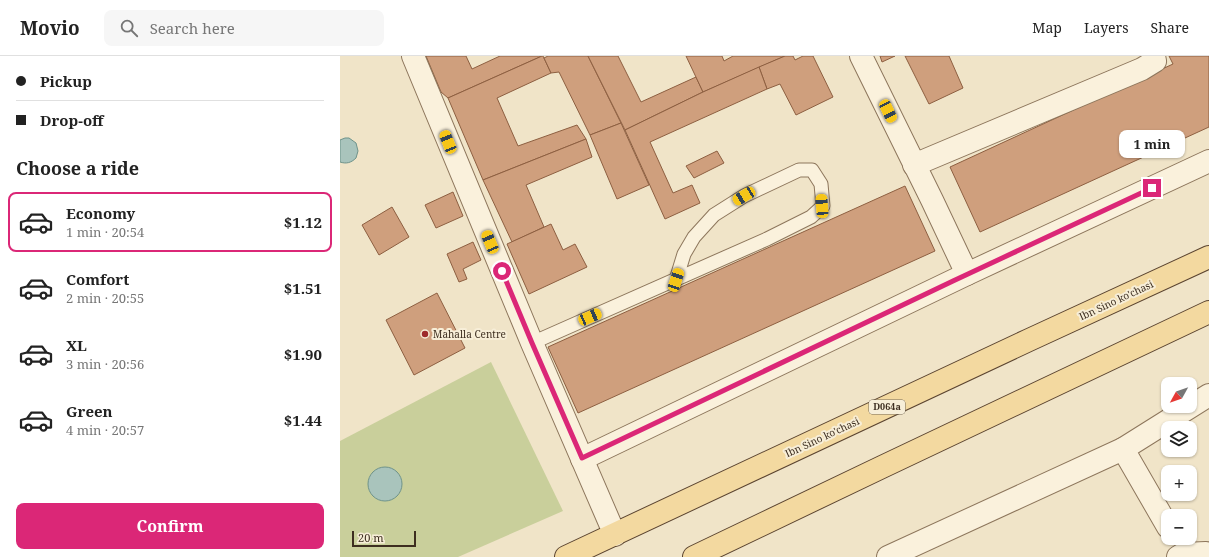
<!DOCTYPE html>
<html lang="en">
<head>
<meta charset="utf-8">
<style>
	:root { --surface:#fff; --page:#f6f6f6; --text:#222; --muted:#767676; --line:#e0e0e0; --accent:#db2777 }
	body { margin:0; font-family:"Noto Serif",serif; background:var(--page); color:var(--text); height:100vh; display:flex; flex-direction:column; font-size:15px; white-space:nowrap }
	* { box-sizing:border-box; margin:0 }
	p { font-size:13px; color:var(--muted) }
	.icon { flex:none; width:22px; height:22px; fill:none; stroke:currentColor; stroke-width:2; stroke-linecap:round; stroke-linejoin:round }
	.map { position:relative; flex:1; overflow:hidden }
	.details { display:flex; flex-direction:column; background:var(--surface); width:340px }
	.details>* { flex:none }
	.hud { display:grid; align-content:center; height:88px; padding:0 16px; background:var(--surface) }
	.needle { width:26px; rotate:230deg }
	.tools { position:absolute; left:821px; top:321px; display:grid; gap:8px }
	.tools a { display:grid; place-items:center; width:36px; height:36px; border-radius:8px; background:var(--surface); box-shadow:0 1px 3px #0004; font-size:20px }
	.scale { position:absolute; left:12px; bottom:10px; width:64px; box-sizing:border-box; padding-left:4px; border:2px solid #3d2e20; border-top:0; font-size:11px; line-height:14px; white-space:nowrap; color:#3d2e20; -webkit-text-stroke:3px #f7eed8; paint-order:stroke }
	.end { position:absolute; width:18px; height:18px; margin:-9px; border:5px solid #db2777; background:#fff; box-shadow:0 0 0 2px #fff }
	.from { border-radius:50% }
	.bubble { position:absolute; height:28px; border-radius:8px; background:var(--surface); box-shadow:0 1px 3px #0004; font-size:13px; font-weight:700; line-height:28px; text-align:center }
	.car { position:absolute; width:12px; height:24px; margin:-12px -6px; border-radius:5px; box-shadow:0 0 3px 1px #0007; background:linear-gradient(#f5c518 24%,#345 0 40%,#f5c518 0 76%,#345 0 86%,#f5c518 0) }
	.hud b { display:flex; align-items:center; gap:14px; height:38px; font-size:15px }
	.hud b+b { border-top:1px solid var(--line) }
	.hud i { width:10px; height:10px; background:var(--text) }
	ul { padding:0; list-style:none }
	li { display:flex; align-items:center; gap:12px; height:60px; margin:0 8px 6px; padding:0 8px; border:2px solid transparent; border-radius:8px }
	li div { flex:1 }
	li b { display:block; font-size:15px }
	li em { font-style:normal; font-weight:700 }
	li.on { border-color:var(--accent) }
	li>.icon { width:36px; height:36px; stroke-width:1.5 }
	h2 { padding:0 16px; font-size:18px; line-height:48px }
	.cta { display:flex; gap:8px; margin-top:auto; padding:8px 16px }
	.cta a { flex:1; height:46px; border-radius:8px; background:var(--accent); color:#fff; font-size:16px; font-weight:700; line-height:46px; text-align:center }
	header { display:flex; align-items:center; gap:24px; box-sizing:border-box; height:56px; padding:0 20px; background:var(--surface); border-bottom:1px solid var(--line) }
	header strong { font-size:19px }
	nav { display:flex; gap:22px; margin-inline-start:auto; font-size:14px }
	.search { width:280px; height:36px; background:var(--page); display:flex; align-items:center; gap:10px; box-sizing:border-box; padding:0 14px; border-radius:8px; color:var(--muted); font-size:15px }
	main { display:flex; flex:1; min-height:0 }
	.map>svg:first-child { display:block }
</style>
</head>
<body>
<header>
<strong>Movio</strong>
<div class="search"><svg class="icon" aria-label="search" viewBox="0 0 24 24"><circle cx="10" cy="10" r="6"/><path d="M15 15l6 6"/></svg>Search here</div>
<nav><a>Map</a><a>Layers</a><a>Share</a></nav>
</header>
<main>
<section class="details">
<div class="hud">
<b><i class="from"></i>Pickup</b>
<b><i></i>Drop-off</b>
</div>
<h2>Choose a ride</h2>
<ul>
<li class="on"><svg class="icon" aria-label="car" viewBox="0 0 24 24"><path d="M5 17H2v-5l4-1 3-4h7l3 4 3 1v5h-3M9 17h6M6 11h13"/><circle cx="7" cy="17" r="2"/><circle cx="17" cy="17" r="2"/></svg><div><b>Economy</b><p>1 min · 20:54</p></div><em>$1.12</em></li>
<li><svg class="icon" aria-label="car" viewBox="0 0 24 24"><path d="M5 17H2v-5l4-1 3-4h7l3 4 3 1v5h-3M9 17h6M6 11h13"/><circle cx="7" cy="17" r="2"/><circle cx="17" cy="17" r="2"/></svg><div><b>Comfort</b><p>2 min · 20:55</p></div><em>$1.51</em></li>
<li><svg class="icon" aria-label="car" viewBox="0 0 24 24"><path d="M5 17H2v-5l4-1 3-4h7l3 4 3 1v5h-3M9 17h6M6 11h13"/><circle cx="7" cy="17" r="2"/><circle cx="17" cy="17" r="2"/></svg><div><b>XL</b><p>3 min · 20:56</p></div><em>$1.90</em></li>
<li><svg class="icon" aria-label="car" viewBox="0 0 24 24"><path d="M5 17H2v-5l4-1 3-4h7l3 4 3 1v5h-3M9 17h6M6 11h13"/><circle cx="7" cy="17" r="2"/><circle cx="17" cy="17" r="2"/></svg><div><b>Green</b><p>4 min · 20:57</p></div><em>$1.44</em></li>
</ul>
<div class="cta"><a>Confirm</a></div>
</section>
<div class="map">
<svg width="869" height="501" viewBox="0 0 869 501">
	<rect width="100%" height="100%" fill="#f0e4c8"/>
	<!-- green -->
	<polygon fill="#c9cf9b" points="151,306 223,455 118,501 0,501 0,385"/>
	<!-- water -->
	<g fill="#a9c4bc" stroke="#6f938a">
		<path d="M5 82H9L16 87 18 95 16 102C11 107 6 108 0 106V84Z"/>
		<circle cx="45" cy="428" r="17"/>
	</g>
	<!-- building -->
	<g fill="#cf9f7d" stroke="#8d5f41">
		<polygon points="86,0 126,0 132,13 160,0 202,0 108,42 101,36"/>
		<polygon points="202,0 203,0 211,17 157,42 178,90 237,69 246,83 143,124 108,42"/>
		<polygon points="208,0 248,0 281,67 250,79 219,16 211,17 204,2"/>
		<polygon points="248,0 278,0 301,46 356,21 363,36 285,74"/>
		<polygon points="346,0 382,0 384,5 393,0 445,0 363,36"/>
		<polygon points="445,0 453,0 455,4 463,0 473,0 493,41 456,59 440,28 427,33 419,11"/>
		<polygon points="540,0 555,0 542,6"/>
		<polygon points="565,0 609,0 623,32 589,48"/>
		<polygon points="829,0 869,0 869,71 640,176 610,111 833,8"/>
		<polygon points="419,11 427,33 310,86 333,137 352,129 360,147 325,163 285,74 363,36"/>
		<polygon points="281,67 309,129 277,143 250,79"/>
		<polygon points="246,83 252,101 186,129 204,171 172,186 143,124"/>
		<polygon points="377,95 384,107 354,122 346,110"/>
		<polygon points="565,130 595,195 238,357 208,291"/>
		<polygon points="113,136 123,160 96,172 85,149"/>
		<polygon points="52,151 69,181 39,199 22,169"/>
		<polygon points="211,168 223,194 235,188 247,211 189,238 167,188"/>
		<polygon points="133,186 141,204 123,213 127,223 119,226 107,198"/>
		<polygon points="97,237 125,292 74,319 46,264"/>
	</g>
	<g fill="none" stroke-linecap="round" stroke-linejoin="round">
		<defs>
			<polyline id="lane" points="192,287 427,183 471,161 483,150 481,128 472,114 459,114 404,140 374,159 354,181 344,198 336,224"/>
			<g id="street">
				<polyline points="73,0 192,287 275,479"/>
				<polyline points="521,0 592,144 627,218"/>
				<polyline points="574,109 802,13 815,5 814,0"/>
				<polyline points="242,403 627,218 869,105"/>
				<polyline points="828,471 783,393 869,339"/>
				<polyline points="548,501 783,393"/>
				<polyline points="838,501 843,498 866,497 869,499"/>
			</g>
			<g id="primary">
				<polyline points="226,501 689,284 869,201"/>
				<polyline points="354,501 542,411 869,256"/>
			</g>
		</defs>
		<!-- lane casing -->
		<use href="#lane" stroke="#8d765c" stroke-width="15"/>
		<!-- street casing -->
		<use href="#street" stroke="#8d765c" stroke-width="24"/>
		<!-- primary casing -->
		<use href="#primary" stroke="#5b4430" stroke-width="24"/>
		<!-- lane -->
		<use href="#lane" stroke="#faf1dc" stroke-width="13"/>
		<!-- street -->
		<use href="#street" stroke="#faf1dc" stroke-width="22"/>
		<!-- primary -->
		<use href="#primary" stroke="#f3d9a0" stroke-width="22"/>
	</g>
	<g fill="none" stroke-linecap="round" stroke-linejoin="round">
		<!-- route -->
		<polyline stroke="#db2777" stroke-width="5" points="162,215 192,287 242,402 613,225 812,132"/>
	</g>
	<!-- markers -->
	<circle fill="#9e2a2b" stroke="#f7eed8" stroke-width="1.5" cx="85" cy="278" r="4"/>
	<g text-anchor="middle" stroke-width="4" stroke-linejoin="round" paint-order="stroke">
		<!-- shield labels -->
		<rect fill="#f7eed8" stroke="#756857" stroke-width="1" x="529" y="344" width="36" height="14" rx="3"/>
		<g font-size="9" font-weight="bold" fill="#3d2e20">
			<text x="547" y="354">D064a</text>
		</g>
		<!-- street labels -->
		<g font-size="10" fill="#3d2e20" stroke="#f7eed8">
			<text transform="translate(776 244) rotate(-25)" y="4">Ibn Sino ko'chasi</text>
			<text transform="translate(482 381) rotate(-25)" y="4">Ibn Sino ko'chasi</text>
		</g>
		<!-- poi labels -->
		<g font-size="10" fill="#3d2e20" stroke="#f7eed8" text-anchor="start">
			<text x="93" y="282">Mahalla Centre</text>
		</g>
	</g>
</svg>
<div class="tools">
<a><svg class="needle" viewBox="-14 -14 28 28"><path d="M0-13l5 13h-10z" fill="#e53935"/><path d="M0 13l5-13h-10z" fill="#767676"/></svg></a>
<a><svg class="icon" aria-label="layers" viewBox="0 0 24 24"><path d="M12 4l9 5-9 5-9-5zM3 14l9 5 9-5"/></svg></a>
<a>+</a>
<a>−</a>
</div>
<div class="scale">20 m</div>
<i class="end from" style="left:162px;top:215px"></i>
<i class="end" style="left:812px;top:132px"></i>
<div class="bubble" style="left:779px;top:74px;width:66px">1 min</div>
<i class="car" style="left:548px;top:55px;rotate:154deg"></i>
<i class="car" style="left:108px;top:86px;rotate:338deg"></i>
<i class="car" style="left:404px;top:140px;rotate:239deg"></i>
<i class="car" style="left:482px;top:150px;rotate:356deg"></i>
<i class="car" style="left:150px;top:186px;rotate:337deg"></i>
<i class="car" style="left:336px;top:224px;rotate:18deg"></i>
<i class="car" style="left:250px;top:261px;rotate:67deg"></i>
</div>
</main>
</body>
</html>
